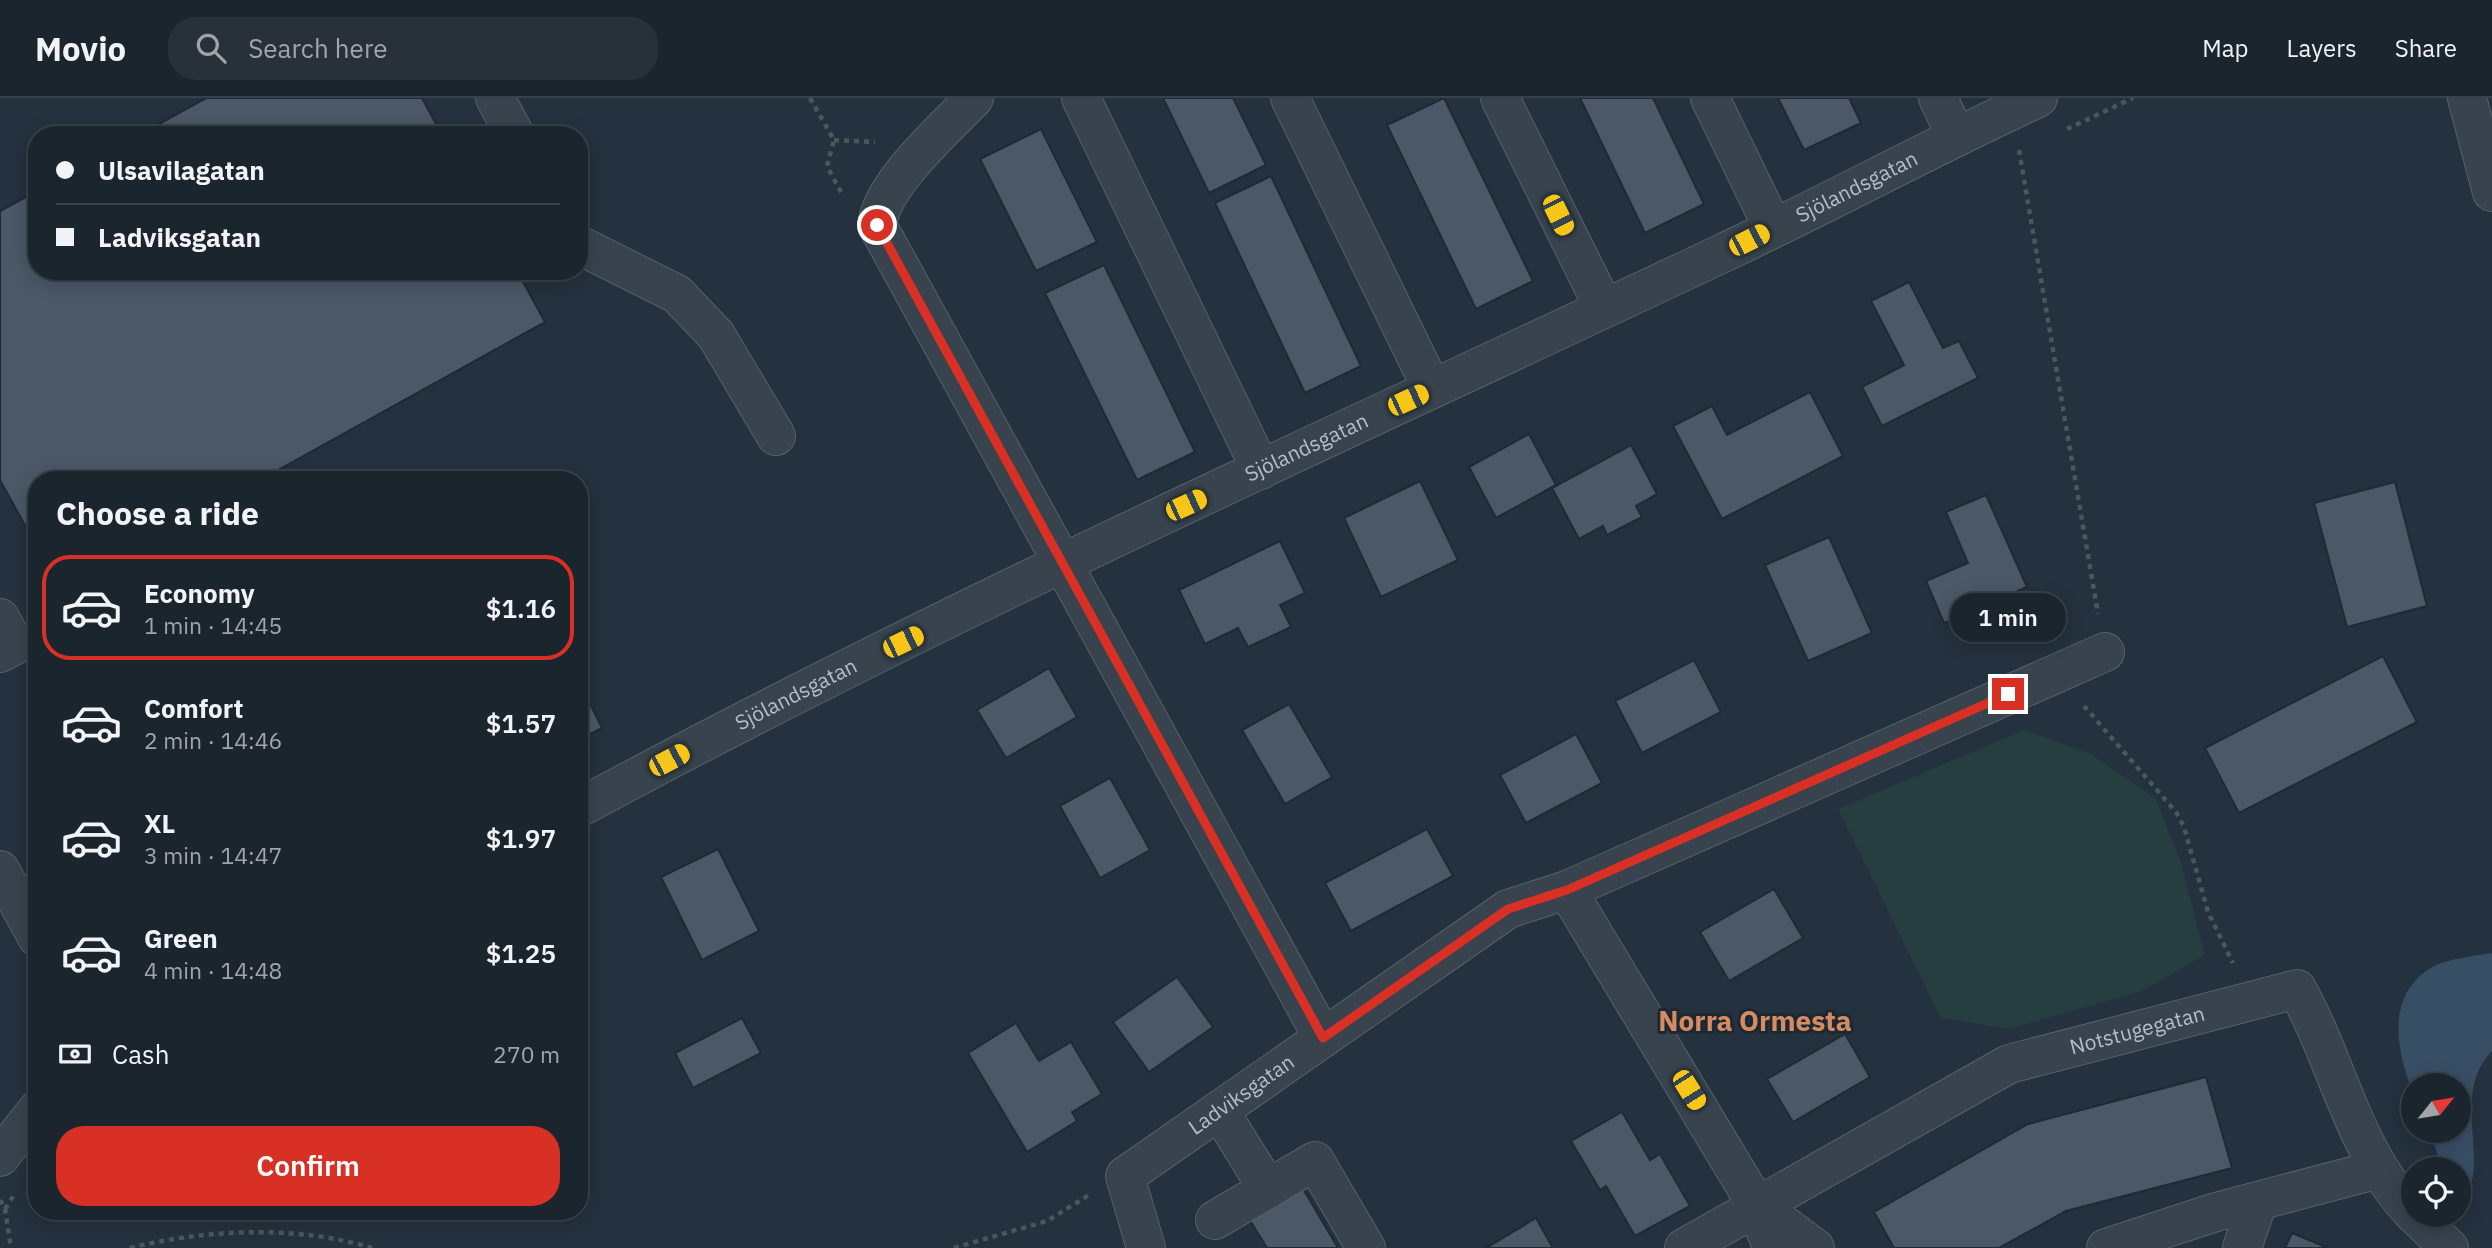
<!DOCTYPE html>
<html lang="en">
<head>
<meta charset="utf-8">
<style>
	:root { --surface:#1b252e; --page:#28313a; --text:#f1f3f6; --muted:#a0a5aa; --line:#39424a; --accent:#d93025 }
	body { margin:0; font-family:"IBM Plex Sans",sans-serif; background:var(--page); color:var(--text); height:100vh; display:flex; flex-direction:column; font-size:26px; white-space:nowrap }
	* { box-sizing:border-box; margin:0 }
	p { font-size:23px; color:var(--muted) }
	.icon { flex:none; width:38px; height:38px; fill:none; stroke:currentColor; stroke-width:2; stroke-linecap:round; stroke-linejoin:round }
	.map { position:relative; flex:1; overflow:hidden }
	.details { position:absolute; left:28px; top:373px; width:560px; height:749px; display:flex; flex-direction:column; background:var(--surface); border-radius:28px; box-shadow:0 4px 18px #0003,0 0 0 2px var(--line) }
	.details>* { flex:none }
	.banner { position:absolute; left:28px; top:28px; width:560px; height:154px; border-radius:28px; box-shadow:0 4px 18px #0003,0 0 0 2px var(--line); display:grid; align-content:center; height:154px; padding:0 28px; background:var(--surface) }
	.needle { width:46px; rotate:60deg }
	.tools { position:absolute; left:2401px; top:975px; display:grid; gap:14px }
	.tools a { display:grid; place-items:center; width:70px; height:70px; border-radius:50%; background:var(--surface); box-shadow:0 4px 18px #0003,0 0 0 2px var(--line); font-size:35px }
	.end { position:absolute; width:32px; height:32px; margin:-16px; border:9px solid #d93025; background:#fff; box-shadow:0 0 0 4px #fff }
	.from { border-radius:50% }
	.bubble { position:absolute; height:49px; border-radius:24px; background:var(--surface); box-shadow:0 4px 18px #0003,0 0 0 2px var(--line); font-size:23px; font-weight:600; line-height:49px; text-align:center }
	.car { position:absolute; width:21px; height:42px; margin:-21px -10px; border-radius:9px; box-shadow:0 0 5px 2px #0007; background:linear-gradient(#f5c518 24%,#345 0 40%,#f5c518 0 76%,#345 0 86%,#f5c518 0) }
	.banner b { display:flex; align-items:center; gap:24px; height:66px; font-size:26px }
	.banner b+b { border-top:2px solid var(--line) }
	.banner i { width:18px; height:18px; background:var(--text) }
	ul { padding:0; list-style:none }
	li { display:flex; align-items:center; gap:21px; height:105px; margin:0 14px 10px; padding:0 14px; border:4px solid transparent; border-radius:28px }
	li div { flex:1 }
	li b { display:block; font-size:26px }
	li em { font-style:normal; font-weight:600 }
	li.selected { border-color:var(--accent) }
	li>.icon { width:63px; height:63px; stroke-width:1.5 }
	h2 { padding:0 28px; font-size:32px; line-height:84px }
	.pay { display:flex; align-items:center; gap:18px; height:77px; padding:0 28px; font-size:26px }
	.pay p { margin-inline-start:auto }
	.button { display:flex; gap:14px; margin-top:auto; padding:14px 28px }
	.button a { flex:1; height:80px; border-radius:28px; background:var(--accent); color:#fff; font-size:28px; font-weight:600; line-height:80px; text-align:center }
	header { display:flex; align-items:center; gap:42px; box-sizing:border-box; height:98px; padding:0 35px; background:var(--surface); border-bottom:2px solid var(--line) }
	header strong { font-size:33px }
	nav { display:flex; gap:38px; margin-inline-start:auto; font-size:24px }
	.search { width:490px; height:63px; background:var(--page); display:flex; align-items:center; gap:18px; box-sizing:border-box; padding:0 24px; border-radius:28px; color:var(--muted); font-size:26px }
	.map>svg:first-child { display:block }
</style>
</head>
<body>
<header>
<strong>Movio</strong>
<div class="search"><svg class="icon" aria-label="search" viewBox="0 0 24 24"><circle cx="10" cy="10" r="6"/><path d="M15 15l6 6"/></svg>Search here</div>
<nav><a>Map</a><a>Layers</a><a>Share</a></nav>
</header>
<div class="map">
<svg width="2492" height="1150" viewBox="0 0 2492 1150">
	<rect width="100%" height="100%" fill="#24313e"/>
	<!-- green -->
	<polygon fill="#263e3f" points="2024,632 2091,656 2156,701 2182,768 2205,857 2142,893 2009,931 1941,920 1838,711"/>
	<!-- water -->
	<path fill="#384e65" d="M2492 855V953C2449 997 2492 1066 2463 1103L2459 1100V1071H2442L2430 1033 2459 1032V987H2413V995C2397 954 2385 900 2429 871 2444 861 2474 858 2492 855Z"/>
	<!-- building -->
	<g fill="#4a5867" stroke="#1f2a35" stroke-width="2">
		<polygon points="206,0 422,0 442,37 139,37"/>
		<polygon points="1163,0 1233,0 1266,67 1209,95"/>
		<polygon points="1444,0 1533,183 1476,211 1387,27"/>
		<polygon points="1580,0 1653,0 1704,106 1645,135"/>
		<polygon points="1778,0 1849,0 1861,25 1804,52"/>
		<polygon points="1041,31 1097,144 1036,173 980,61"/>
		<polygon points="1271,78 1361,268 1305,295 1215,105"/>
		<polygon points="37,93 37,173 517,173 545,224 260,382 37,382 37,449 0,382 0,113"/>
		<polygon points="1104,167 1195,354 1137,382 1045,195"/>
		<polygon points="1909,184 1943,250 1959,243 1978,280 1882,328 1862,289 1904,267 1871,203"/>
		<polygon points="1810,294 1843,358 1722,421 1673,328 1712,308 1727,337"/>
		<polygon points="1529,336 1556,387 1496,420 1469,369"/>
		<polygon points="1631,347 1657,396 1636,408 1642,419 1607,437 1603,428 1579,441 1552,390"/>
		<polygon points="1420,383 1458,462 1381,499 1344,420"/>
		<polygon points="2395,384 2427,508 2347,529 2314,405"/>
		<polygon points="1986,397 2027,489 1944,525 1926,483 1968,465 1946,414"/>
		<polygon points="1829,439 1872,535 1808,563 1765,467"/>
		<polygon points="1280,443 1305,495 1280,507 1291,529 1248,549 1238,530 1205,546 1179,492"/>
		<polygon points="2383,558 2417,624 2239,715 2205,650"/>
		<polygon points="1694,562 1721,614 1642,655 1615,603"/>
		<polygon points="1049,570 1077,619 1006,660 977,612"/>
		<polygon points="579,583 602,630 586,638 591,649 579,655"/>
		<polygon points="1289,606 1332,679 1285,706 1242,632"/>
		<polygon points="1576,636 1602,685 1526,725 1500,677"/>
		<polygon points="1110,680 1150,752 1100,780 1060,708"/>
		<polygon points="1427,731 1453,778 1351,833 1325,785"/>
		<polygon points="718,751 759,833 702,862 661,779"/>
		<polygon points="1774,791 1803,840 1729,883 1700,834"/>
		<polygon points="1177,879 1213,929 1149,974 1113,924"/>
		<polygon points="742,920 761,955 693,990 675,955"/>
		<polygon points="1016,925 1039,963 1071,944 1102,996 1072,1014 1077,1023 1027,1054 968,955"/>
		<polygon points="1845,936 1870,979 1793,1024 1767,981"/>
		<polygon points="2206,979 2232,1070 2066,1113 1999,1150 1894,1150 1874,1114 2028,1026"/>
		<polygon points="1622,1014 1650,1062 1660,1056 1690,1108 1635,1138 1606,1088 1600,1092 1571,1043"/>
		<polygon points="1302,1089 1338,1150 1267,1150 1249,1121"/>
		<polygon points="1536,1120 1553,1150 1486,1150"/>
		<polygon points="2292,1135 2328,1150 2285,1150"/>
	</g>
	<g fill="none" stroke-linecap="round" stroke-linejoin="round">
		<defs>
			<g id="minor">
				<polyline points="495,0 515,37"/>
				<path d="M974 0C945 31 882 85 877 127L1323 940"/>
				<polyline points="1081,0 1261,372"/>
				<polyline points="1290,0 1432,291"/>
				<polyline points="1500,0 1604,210"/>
				<polyline points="1710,0 1773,130"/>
				<polyline points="1938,0 1956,38"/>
				<polyline points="2467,0 2492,94"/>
				<polyline points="579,147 677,196 716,237 776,338"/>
				<polyline points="0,520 15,547 0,555"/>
				<path id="s1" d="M579 710C952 508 1340 336 1723 155 1829 105 1932 49 2038 0"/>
				<polyline points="0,772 37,839"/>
				<polyline points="1567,792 1756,1106 1772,1150"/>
				<polyline points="1219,1012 1268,1091"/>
				<polyline points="0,1059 37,1012"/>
				<polyline points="1756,1106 1815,1150"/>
				<polyline points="2414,1116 2449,1150"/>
				<polyline points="1215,1122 1315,1063 1366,1150"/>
				<path id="s2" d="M1146 1150 1125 1078 1508 811 1567 792 2105 554"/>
				<path id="s3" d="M1684 1150 2009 966 2297 891C2338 964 2353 1053 2413 1115"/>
				<polyline points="2106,1150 2216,1114 2379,1071"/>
				<polyline points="2242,1150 2258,1103"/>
			</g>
		</defs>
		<!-- minor casing -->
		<use href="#minor" stroke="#56616c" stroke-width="40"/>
		<!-- path -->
		<g stroke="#445b5c" stroke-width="4.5" stroke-dasharray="5 5" stroke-linecap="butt">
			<polyline points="810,0 834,42 827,68 842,96"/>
			<polyline points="2067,31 2133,0"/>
			<polyline points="834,42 875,44"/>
			<polyline points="2019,52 2098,516"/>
			<polyline points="2084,608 2176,714 2184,729 2208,814 2233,865"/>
			<polyline points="0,1102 5,1111 11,1150"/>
			<polyline points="5,1111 14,1097"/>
			<path d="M130 1150C205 1131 297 1127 372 1150"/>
			<polyline points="954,1150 1047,1123 1089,1097"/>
		</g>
		<!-- minor -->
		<use href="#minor" stroke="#38434e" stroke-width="38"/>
	</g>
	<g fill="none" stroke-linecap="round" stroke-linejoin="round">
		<!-- route -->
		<polyline stroke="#d93025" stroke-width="9" points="877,127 1323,940 1508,811 1567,792 2008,596"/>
	</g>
	<g text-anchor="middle" stroke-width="6" stroke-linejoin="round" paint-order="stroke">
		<!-- street labels -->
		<g font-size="21" fill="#b4bec9" stroke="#1d2833">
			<text dy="7" stroke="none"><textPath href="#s1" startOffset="1421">Sjölandsgatan</textPath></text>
			<text dy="7" stroke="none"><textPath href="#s1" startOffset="812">Sjölandsgatan</textPath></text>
			<text dy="7" stroke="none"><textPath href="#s1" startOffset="245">Sjölandsgatan</textPath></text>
			<text dy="7" stroke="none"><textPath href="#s3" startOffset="506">Notstugegatan</textPath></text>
			<text dy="7" stroke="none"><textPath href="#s2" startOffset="217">Ladviksgatan</textPath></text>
		</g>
		<!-- district labels -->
		<g font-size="28" font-weight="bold" fill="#d68c63" stroke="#1d2833">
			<text x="1755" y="933">Norra Ormesta</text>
		</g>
	</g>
</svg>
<div class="tools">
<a><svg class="needle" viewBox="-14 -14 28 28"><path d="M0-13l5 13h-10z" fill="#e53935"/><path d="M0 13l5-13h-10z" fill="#a0a5aa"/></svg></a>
<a><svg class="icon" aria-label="locate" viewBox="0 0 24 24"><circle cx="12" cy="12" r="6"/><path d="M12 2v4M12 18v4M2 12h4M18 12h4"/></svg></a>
</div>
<i class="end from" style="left:877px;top:127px"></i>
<i class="end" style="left:2008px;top:596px"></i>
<div class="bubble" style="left:1950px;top:495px;width:116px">1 min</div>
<i class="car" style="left:1558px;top:117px;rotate:154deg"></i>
<i class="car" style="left:1749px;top:142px;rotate:63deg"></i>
<i class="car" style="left:1408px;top:302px;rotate:65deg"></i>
<i class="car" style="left:1186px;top:407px;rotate:65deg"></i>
<i class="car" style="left:903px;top:544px;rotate:64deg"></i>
<i class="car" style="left:669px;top:662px;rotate:62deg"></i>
<i class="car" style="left:1689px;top:992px;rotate:148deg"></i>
<div class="banner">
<b><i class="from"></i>Ulsavilagatan</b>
<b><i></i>Ladviksgatan</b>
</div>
<section class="details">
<h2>Choose a ride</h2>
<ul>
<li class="selected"><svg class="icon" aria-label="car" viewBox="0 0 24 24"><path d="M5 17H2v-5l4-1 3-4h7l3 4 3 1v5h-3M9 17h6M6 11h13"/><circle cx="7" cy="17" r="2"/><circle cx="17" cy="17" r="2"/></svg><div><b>Economy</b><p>1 min · 14:45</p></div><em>$1.16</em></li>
<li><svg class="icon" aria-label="car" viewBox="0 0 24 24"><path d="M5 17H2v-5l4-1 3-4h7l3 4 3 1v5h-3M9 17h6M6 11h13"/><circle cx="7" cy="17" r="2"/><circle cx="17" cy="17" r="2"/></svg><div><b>Comfort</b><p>2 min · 14:46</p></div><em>$1.57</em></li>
<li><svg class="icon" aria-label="car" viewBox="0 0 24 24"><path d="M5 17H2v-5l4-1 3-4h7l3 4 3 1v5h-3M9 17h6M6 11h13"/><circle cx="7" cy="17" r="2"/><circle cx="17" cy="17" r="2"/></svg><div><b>XL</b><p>3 min · 14:47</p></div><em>$1.97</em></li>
<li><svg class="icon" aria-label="car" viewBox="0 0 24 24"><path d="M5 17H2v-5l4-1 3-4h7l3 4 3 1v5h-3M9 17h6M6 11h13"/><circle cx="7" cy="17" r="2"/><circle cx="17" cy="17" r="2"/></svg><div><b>Green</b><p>4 min · 14:48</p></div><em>$1.25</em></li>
</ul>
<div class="pay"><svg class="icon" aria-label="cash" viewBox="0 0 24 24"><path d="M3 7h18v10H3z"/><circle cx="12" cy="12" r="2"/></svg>Cash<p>270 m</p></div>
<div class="button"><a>Confirm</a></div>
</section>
</div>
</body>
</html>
